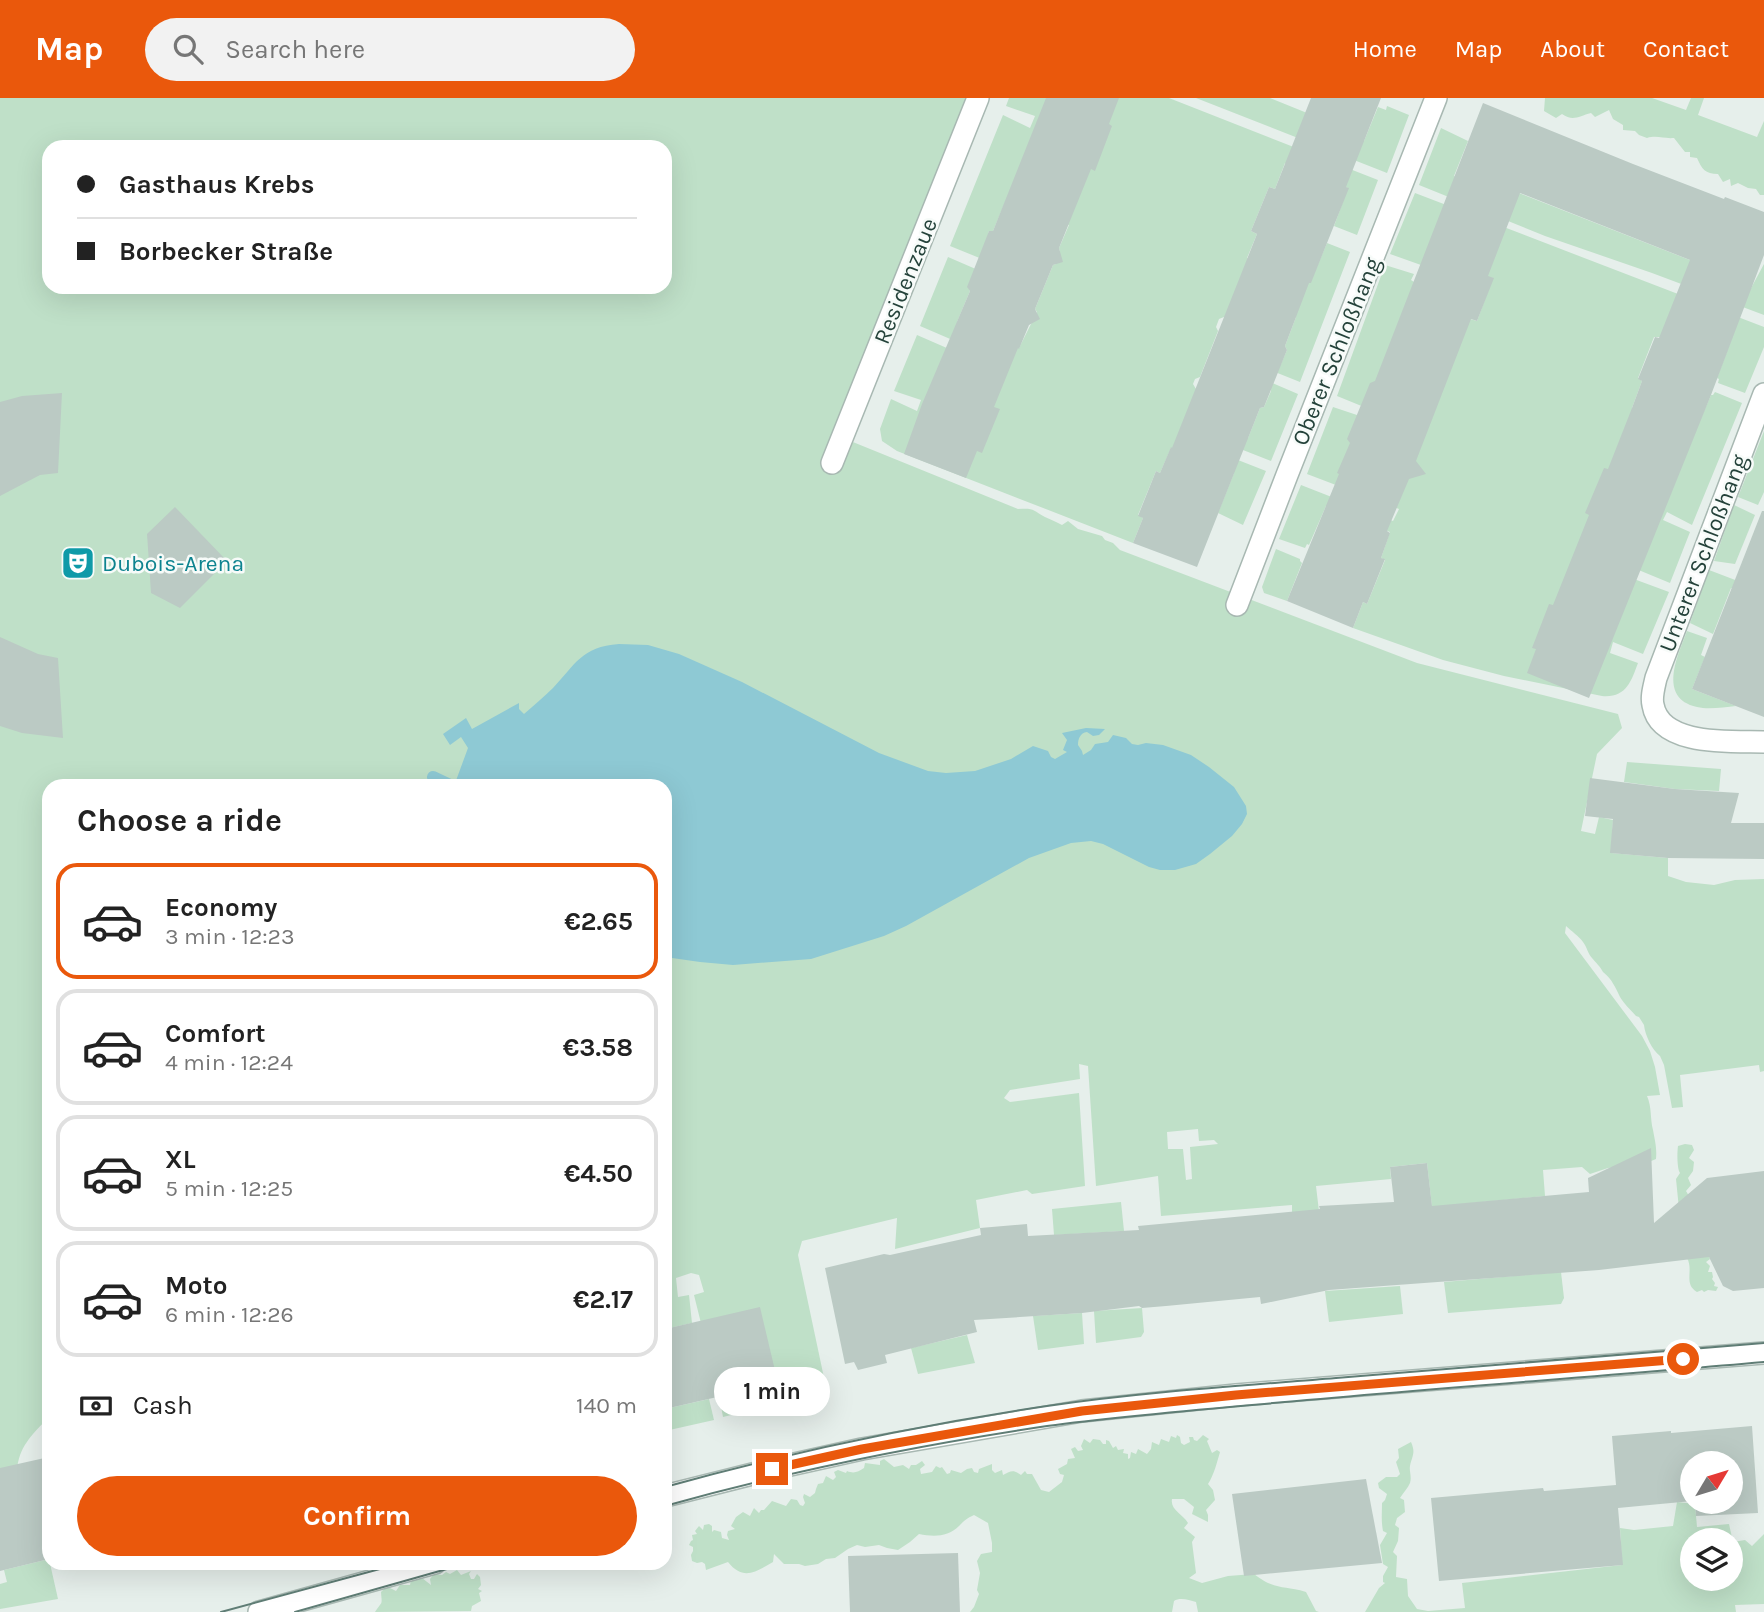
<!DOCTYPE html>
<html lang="en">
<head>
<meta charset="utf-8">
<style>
	:root { --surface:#fff; --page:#f2f2f2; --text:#222; --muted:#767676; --line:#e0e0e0; --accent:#ea580c }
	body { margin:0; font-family:Karla,sans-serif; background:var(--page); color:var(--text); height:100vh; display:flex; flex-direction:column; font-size:26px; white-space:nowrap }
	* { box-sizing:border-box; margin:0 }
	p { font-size:23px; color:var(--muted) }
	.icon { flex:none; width:38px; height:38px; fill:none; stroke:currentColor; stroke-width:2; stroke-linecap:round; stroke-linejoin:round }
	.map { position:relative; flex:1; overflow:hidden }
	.sheet { position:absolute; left:42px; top:681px; width:630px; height:791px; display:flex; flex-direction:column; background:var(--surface); border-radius:21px; box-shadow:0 7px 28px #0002 }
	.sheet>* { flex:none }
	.top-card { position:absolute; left:42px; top:42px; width:630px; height:154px; border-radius:21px; box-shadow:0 7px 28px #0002; display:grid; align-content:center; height:154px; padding:0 35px; background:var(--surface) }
	.needle { width:46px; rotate:52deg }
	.buttons { position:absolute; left:1680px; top:1353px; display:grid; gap:14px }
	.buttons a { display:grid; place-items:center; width:63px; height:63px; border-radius:50%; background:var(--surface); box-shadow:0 7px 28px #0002; font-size:35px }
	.end { position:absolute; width:32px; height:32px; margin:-16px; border:9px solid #ea580c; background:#fff; box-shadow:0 0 0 4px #fff }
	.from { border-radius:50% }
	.bubble { position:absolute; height:49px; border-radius:24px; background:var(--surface); box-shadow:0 7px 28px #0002; font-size:23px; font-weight:700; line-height:49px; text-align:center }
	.top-card b { display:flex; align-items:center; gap:24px; height:66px; font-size:26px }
	.top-card b+b { border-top:2px solid var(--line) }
	.top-card i { width:18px; height:18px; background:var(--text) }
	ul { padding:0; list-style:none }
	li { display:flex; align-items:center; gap:21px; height:116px; margin:0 14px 10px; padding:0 21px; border:4px solid var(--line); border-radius:21px }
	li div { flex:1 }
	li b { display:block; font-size:26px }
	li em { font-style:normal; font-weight:700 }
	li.active { border-color:var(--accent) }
	li>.icon { width:63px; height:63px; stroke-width:1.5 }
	h2 { padding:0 35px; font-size:32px; line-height:84px }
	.pay { display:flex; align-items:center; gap:18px; height:77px; padding:0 35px; font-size:26px }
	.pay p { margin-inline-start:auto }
	.button { display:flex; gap:14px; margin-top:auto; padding:14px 35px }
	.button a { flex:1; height:80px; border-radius:42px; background:var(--accent); color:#fff; font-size:28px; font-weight:700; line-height:80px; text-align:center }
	header { display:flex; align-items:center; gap:42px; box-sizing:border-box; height:98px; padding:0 35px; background:var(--accent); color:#fff }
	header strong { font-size:33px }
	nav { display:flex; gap:38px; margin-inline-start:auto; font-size:24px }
	.search { width:490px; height:63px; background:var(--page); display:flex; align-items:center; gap:18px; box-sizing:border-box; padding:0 24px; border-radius:38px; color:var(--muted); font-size:26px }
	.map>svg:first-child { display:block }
</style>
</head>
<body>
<header>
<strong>Map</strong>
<div class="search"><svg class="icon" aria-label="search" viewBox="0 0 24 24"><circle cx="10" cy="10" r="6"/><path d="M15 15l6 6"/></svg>Search here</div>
<nav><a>Home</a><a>Map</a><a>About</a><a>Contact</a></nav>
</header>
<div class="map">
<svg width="1764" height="1514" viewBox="0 0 1764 1514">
	<rect width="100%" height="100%" fill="#e6efeb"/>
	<!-- green -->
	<g fill="#bfe0c8" fill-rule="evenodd">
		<path d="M0 0H978L843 340 1018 411C1035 410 1032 412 1045 419 1051 422 1057 424 1062 427L1068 423 1078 431 1102 438 1105 442 1113 445 1120 452 1417 565 1618 616 1622 630 1597 656 1581 733 1595 736 1599 719 1613 722 1611 755 1668 760V778L1686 784 1714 787 1735 782 1764 781V973L1760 974 1759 967 1680 977 1683 1009 1672 1010 1664 967 1660 958C1652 952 1645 937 1644 927L1639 919 1636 918C1631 912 1624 906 1620 899 1615 889 1612 881 1603 874 1600 868 1596 865 1592 860 1588 856 1587 849 1583 844 1578 837 1572 834 1566 828L1565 835 1642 938 1650 953 1655 969 1660 997 1647 998C1652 1009 1650 1021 1653 1032 1655 1043 1657 1050 1656 1061L1644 1066 1608 1070 1590 1076 1582 1069 1543 1072 1545 1098 1432 1109 1427 1065 1390 1069 1391 1081 1316 1088 1320 1122 1292 1124V1107L1161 1118 1158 1078 1096 1088 1088 968 1079 966 1080 981 1010 992 1004 1000 1010 1004 1079 995 1085 1088 1032 1096 1027 1092 976 1102 980 1130 895 1151 897 1120 802 1143 798 1157 823 1275 829 1297 807 1302 805 1299 723 1319 719 1298 694 1197 704 1194 699 1177 691 1175 676 1180 678 1199 689 1197 692 1225 665 1231V688H49V1313L43 1318 46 1322C31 1338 19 1349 17 1372L0 1375ZM49 49H665V189H49ZM1198 1031 1199 1043 1214 1042 1218 1046 1190 1049 1192 1081 1186 1082 1183 1051H1168L1167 1034Z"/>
		<polygon points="1009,0 1169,0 1378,82 1357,137 1334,128 1348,90 1285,65 1275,91 1269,89 1251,133 1257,136 1247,160 1310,185 1327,145 1350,154 1300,284 1275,274 1278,267 1281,266 1287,252 1285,248 1296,219 1224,219 1219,221 1216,229 1218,233 1200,279 1195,281 1193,286 1196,291 1248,340 1260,310 1264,309 1271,293 1270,284 1298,296 1271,363 1192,332 1187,342 1266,373 1243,427 1218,415 1234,375 1171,350 1160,375 1156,373 1138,417 1143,420 1133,445 897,353 882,343 880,331 891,301 917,313 921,302 894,293 917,237 995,271 999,262 920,228 948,159 978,172 968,189 970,193 957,224 1019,250 1037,214 1035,211 1053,167 1056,166 1060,154 1059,150 1069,127 1006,102 993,133 989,133 982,161 950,148 1003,17 1030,30 1035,18 1006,8"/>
		<polygon points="1196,0 1270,0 1312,17 1364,43 1378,9 1386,12 1387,8 1409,17 1387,75"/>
		<path d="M1545 0H1652L1686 12 1691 0H1704L1698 17 1757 39 1764 23V97H1760L1756 91 1748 90 1738 85 1731 88 1730 81 1723 84 1718 76C1705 76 1702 71 1697 60L1690 59V54H1685L1674 40C1664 41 1657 37 1647 40L1639 37 1635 33 1623 32V27L1613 21 1609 12 1595 19 1591 15C1579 18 1573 24 1562 16L1556 20 1544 13Z"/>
		<polygon points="1441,30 1468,43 1454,78 1507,100 1511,92 1700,166 1750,192 1764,166 1764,217 1652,175 1545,138 1419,87"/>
		<path d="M1415 95 1764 229V249L1745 295 1718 285 1719 281 1717 280 1732 240 1654 239 1638 280 1642 283 1632 310 1694 336 1711 297H1713L1715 294 1742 305 1692 427 1667 414 1663 422 1690 434 1670 485 1583 449 1615 474 1669 494 1643 556 1613 544 1610 555 1638 565C1631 584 1626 600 1602 598L1504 578 1443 562 1353 530 1363 504 1367 506 1385 462 1381 460 1390 434 1326 408 1309 447 1307 446 1305 450 1279 441 1301 387 1393 423 1399 411 1307 376 1333 309 1360 318 1364 309 1337 298 1385 167 1414 176 1411 182 1470 221 1477 223 1493 180 1421 167 1390 156Z"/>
		<polygon points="1764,333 1764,394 1758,407 1738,399"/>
		<polygon points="1734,407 1755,417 1735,466 1714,463"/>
		<polygon points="1276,451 1300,461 1300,463 1302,465 1287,503 1264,495 1262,489"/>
		<polygon points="1709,472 1764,493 1764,503 1731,490 1713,536 1690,525"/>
		<path d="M1687 533 1707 540 1701 557 1705 559 1692 591 1736 608C1724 609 1709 612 1697 609 1657 600 1678 557 1687 533Z"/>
		<polygon points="1627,664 1721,671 1719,693 1675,691 1624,684"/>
		<path d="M1685 1046 1692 1047 1694 1052 1689 1060 1694 1064 1693 1073 1688 1080 1691 1087 1686 1093 1689 1098 1679 1111 1676 1081 1680 1075C1677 1071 1677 1054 1678 1048Z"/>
		<polygon points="1121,1104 1124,1133 1054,1137 1052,1111"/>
		<path d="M1703 1148 1710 1161 1706 1164 1710 1168 1708 1174H1712L1713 1179 1712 1181 1715 1185 1714 1188 1718 1189 1716 1193 1708 1192 1704 1194 1702 1192 1697 1194C1683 1186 1694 1172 1687 1160Z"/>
		<polygon points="1561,1174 1564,1200 1561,1206 1448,1215 1444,1184"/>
		<polygon points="1400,1188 1403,1216 1329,1224 1325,1193"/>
		<polygon points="1142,1210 1144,1234 1141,1239 1096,1245 1094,1213"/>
		<polygon points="1082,1215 1084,1246 1038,1252 1033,1218"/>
		<polygon points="967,1237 975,1265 918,1276 911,1250"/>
		<polygon points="709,1301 714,1322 665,1333 665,1311"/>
		<path d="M1177 1337 1180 1339 1181 1345 1184 1347 1190 1344 1189 1339H1193L1194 1342 1197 1343 1203 1337 1209 1341 1207 1343 1212 1355 1217 1352 1220 1354C1217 1364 1214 1377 1208 1386L1213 1392 1215 1402 1206 1412 1208 1417V1424L1192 1416 1194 1409 1184 1401H1172C1170 1412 1183 1416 1188 1425L1184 1430 1195 1439 1192 1444 1196 1475 1189 1480 1202 1485 1228 1478 1254 1476C1276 1493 1283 1487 1306 1494L1316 1513 1319 1514H1198L1196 1504C1189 1502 1180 1499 1174 1503L1172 1514H970L974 1509 979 1496 977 1492 980 1475 977 1463 981 1456 992 1454V1445L988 1425 974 1417C967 1420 964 1423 959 1428 948 1439 934 1439 919 1436L910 1444 898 1452 887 1450 879 1447 865 1449 857 1447 848 1451 835 1460 826 1461 818 1466 805 1468 799 1466H784L774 1456 773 1464C756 1474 743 1483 728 1464L706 1472 705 1466 702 1464 697 1465 692 1463 691 1457 693 1453V1449L689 1447 691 1443 693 1442 692 1437 697 1436 695 1433 699 1428 703 1432 704 1427 709 1426 712 1428V1434L714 1432 721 1434 722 1440 729 1442 727 1437 728 1433 735 1431 731 1428 736 1419 743 1414 750 1418 754 1410 759 1415 761 1412H764L772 1403 786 1408 791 1401 797 1402 800 1407 803 1408 805 1405 803 1399 804 1396 810 1399 815 1395 816 1391 818 1386 823 1385 826 1378 833 1382 836 1379 834 1374 838 1372 846 1375 847 1373C854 1376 858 1374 864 1370L865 1365 880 1367V1363L884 1361 894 1369 903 1367 909 1371 911 1367H916L922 1363 925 1367 920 1371 921 1376 932 1374 936 1368 940 1370 942 1369 947 1376 950 1375 951 1372 961 1375 967 1371 972 1370 974 1374 978 1375 979 1371 992 1366V1372L995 1375 1002 1372 1003 1377C1011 1373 1013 1371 1021 1377L1025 1373 1027 1376H1032L1041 1392 1049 1394 1062 1384 1064 1377 1060 1376 1058 1371 1067 1366 1068 1361 1075 1360 1071 1351 1075 1349 1078 1353 1083 1352 1081 1348 1084 1341 1090 1345 1093 1341 1100 1342 1103 1346H1106V1342L1109 1343 1113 1350 1116 1348 1118 1352 1124 1351 1123 1355 1128 1356V1361L1130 1360 1131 1354 1136 1356 1138 1351 1147 1356 1151 1351 1152 1344 1159 1347 1161 1341 1169 1344 1171 1338 1176 1340Z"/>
		<path d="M1411 1344C1416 1355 1412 1358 1410 1368 1409 1373 1412 1379 1410 1385 1408 1390 1403 1395 1400 1400L1404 1402 1405 1414 1397 1420 1395 1427 1399 1430 1398 1443 1393 1454 1397 1458 1396 1479 1407 1481 1408 1498 1417 1511 1428 1513 1465 1510 1462 1485 1622 1467 1620 1430 1634 1432 1673 1428 1677 1404 1695 1406 1697 1429 1729 1426 1733 1444 1745 1442 1752 1448 1764 1436V1506L1735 1507 1736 1514H1365L1379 1490 1385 1485 1383 1484V1478L1388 1469 1383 1466 1380 1447 1387 1435 1383 1433C1381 1423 1382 1414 1382 1405L1385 1402 1387 1396 1379 1390 1378 1385 1386 1379H1397L1400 1376 1396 1364 1399 1360 1398 1351ZM1692 1442H1731V1480H1692Z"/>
		<polygon points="49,1461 58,1501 0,1511 0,1486 7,1484 4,1472"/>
		<path d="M457 1472 461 1477 471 1473 469 1476 471 1481H474L477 1476 480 1479 481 1487 478 1491 482 1493 479 1495 481 1503 472 1508 471 1513 375 1514C383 1502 382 1508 381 1494L385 1490H390L396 1493 400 1487H410L411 1482 422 1480 431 1487 430 1481 434 1476 442 1477 446 1474 450 1476Z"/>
	</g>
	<!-- water -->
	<path fill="#8ec9d4" d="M619 546 648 547 679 556 742 584 879 655 928 673 946 675 975 673 1011 661 1033 648 1048 653 1051 659 1055 661 1067 654 1063 652 1067 642 1062 635 1086 630 1105 631 1099 637 1093 638 1087 634C1080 635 1078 641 1078 647L1082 653 1083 657 1091 652 1095 646 1108 644 1113 637 1126 640 1132 646 1138 647 1146 645 1163 647 1191 657 1209 669 1234 689 1246 708 1247 716 1242 726 1232 738 1210 756 1196 766 1175 772H1160L1149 769 1103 746 1091 743 1071 745 1029 760 906 828 884 838 811 861 733 867 700 864 665 859V688H454L468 650 461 639 450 647 443 636 466 620 472 631 519 605V611L524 616C534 607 544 599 553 590 576 566 581 549 619 546Z"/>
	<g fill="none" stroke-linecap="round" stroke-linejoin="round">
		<!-- stream -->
		<polyline stroke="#8ec9d4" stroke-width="12" points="433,679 452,688"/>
	</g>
	<!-- building -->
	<g fill="#bbcac4">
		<polygon points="1046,0 1119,0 1109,26 1112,28 1095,73 1091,71 1059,150 1063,164 1053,167 1035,211 1040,221 1029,227 1019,251 1018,250 994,309 1000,311 982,355 977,353 966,380 904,356 922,306 970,193 967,189 989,133 993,133"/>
		<polygon points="1311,0 1381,0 1346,89 1349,90 1311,185 1309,185 1285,248 1287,252 1264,309 1260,310 1197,469 1133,445 1143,420 1138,418 1156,373 1160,375 1171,349 1172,350 1257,136 1251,133 1269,89 1275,91"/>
		<polygon points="1483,5 1633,66 1724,101 1725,99 1764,114 1764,157 1711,297 1589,600 1527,575 1536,551 1532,550 1549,506 1553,507 1589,417 1585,415 1604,370 1608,371 1632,310 1642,283 1638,281 1655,239 1659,240 1690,162 1520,95 1488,178 1494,180 1477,223 1471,221 1416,363 1426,376 1409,381 1387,433 1390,435 1381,460 1385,461 1367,506 1363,504 1353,530 1287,503 1339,376 1337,375 1350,345 1347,341 1370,285 1375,283"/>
		<polygon points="62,295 58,375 40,377 0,398 0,304 22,298"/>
		<polygon points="175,409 227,463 180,510 151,495 147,436"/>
		<polygon points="1762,413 1764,413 1764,619 1692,591"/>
		<polygon points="0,539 38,556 58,560 63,640 22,635 0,628"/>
		<polygon points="1590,680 1675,691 1739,695 1731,725 1764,725 1764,761 1668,760 1610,755 1613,721 1585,718"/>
		<polygon points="1651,1050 1654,1125 1707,1080 1764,1073 1764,1190 1733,1193 1723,1188 1709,1159 1599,1172 1329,1192 1261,1206 1260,1199 1166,1208 1142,1210 1139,1208 1082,1215 974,1222 977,1234 885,1257 887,1265 858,1272 854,1264 845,1266 825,1170 884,1156 890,1157 981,1137 980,1130 1027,1126 1028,1138 1139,1132 1138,1128 1320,1111 1319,1108 1394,1104 1390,1069 1427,1065 1432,1108 1589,1094 1588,1080"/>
		<polygon points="760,1209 778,1285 665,1311 665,1231"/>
		<polygon points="1752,1328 1758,1415 1696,1418 1695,1404 1731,1404 1731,1365 1692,1365 1692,1403 1618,1410 1623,1467 1439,1483 1431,1400 1543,1390 1544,1393 1616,1387 1612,1338 1671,1333 1671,1335"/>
		<polygon points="49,1359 49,1461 0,1473 0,1370"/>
		<polygon points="1366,1381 1382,1465 1244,1478 1232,1396"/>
		<polygon points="958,1455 960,1514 850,1514 848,1458"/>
	</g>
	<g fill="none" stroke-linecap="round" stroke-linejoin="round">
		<defs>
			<g id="minor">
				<path d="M1764 296 1656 580C1654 589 1651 599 1653 607 1660 649 1733 643 1764 644"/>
				<polyline points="832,365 978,0"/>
				<polyline points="1237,507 1287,377 1436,0"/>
			</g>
			<g id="tertiary">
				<polyline points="665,1398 772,1371 862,1351 1082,1313 1236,1297 1764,1255"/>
				<polyline points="259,1514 435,1465"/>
			</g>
		</defs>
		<!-- minor casing -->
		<use href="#minor" stroke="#a8b8b2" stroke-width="24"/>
		<!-- tertiary casing -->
		<use href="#tertiary" stroke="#a8b8b2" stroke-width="24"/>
		<!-- minor -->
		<use href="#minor" stroke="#fff" stroke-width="21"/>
		<!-- tertiary -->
		<use href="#tertiary" stroke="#fff" stroke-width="21"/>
		<!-- tram -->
		<g stroke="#5f7d75" stroke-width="2">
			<path d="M665 1389C791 1354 918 1327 1047 1308 1143 1294 1239 1288 1336 1280 1478 1268 1621 1257 1764 1245"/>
			<path d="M665 1408C790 1373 919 1347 1047 1328 1115 1319 1184 1313 1252 1307 1423 1291 1594 1279 1764 1264"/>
			<polyline points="221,1514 402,1465"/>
			<polyline points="295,1514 468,1465"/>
		</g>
	</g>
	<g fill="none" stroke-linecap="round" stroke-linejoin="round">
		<!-- route -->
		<polyline stroke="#ea580c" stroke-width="9" points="772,1371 862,1351 1082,1313 1236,1297 1683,1261"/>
	</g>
	<!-- icons -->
	<defs>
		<symbol id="theatre-square" viewBox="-11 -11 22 22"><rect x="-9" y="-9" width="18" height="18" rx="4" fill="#0f9aa8" stroke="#f7fbf9"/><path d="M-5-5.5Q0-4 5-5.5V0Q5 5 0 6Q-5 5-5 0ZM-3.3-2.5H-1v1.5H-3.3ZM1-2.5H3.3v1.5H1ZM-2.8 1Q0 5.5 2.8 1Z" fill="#fff"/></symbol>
	</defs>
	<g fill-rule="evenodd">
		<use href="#theatre-square" x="59" y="446" width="38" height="38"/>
	</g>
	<g text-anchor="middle" stroke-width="5" stroke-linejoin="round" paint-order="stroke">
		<!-- street labels -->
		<g font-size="23" fill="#24423a" stroke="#f7fbf9">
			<text transform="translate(905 183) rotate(-68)" y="8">Residenzaue</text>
			<text transform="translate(1336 253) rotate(-68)" y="8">Oberer Schloßhang</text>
			<text transform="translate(1703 455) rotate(-69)" y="8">Unterer Schloßhang</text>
		</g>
		<!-- culture labels -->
		<g font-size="23" fill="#0d838f" stroke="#f7fbf9" text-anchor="start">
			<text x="102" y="473">Dubois-Arena</text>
		</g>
	</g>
</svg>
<div class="buttons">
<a><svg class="needle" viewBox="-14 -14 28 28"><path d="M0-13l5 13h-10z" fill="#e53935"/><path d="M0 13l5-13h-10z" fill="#767676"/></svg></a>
<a><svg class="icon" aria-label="layers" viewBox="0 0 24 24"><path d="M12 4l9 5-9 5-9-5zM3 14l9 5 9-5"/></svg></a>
</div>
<i class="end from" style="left:1683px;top:1261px"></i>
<i class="end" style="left:772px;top:1371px"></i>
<div class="bubble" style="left:714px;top:1269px;width:116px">1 min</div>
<div class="top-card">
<b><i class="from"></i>Gasthaus Krebs</b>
<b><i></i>Borbecker Straße</b>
</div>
<section class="sheet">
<h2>Choose a ride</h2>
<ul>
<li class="active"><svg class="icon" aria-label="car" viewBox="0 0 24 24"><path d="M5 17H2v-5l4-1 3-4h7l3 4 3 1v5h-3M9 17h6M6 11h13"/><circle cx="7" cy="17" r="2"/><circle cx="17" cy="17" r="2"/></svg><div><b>Economy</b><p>3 min · 12:23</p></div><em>€2.65</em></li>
<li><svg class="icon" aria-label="car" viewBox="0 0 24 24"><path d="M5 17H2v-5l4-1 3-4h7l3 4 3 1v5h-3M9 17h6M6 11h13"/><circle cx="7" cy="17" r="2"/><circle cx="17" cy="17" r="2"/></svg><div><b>Comfort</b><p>4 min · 12:24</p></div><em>€3.58</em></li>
<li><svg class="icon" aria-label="car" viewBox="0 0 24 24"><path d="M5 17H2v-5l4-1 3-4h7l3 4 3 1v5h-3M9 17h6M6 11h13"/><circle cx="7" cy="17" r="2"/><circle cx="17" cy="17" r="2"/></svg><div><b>XL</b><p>5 min · 12:25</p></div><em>€4.50</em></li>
<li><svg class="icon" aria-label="car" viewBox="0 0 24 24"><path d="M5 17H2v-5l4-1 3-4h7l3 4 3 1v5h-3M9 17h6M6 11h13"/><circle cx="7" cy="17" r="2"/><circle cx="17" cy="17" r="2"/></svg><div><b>Moto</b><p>6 min · 12:26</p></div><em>€2.17</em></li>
</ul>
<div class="pay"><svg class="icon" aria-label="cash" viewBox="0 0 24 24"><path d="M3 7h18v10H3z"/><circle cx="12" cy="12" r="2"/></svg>Cash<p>140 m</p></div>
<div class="button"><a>Confirm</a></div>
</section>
</div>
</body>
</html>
